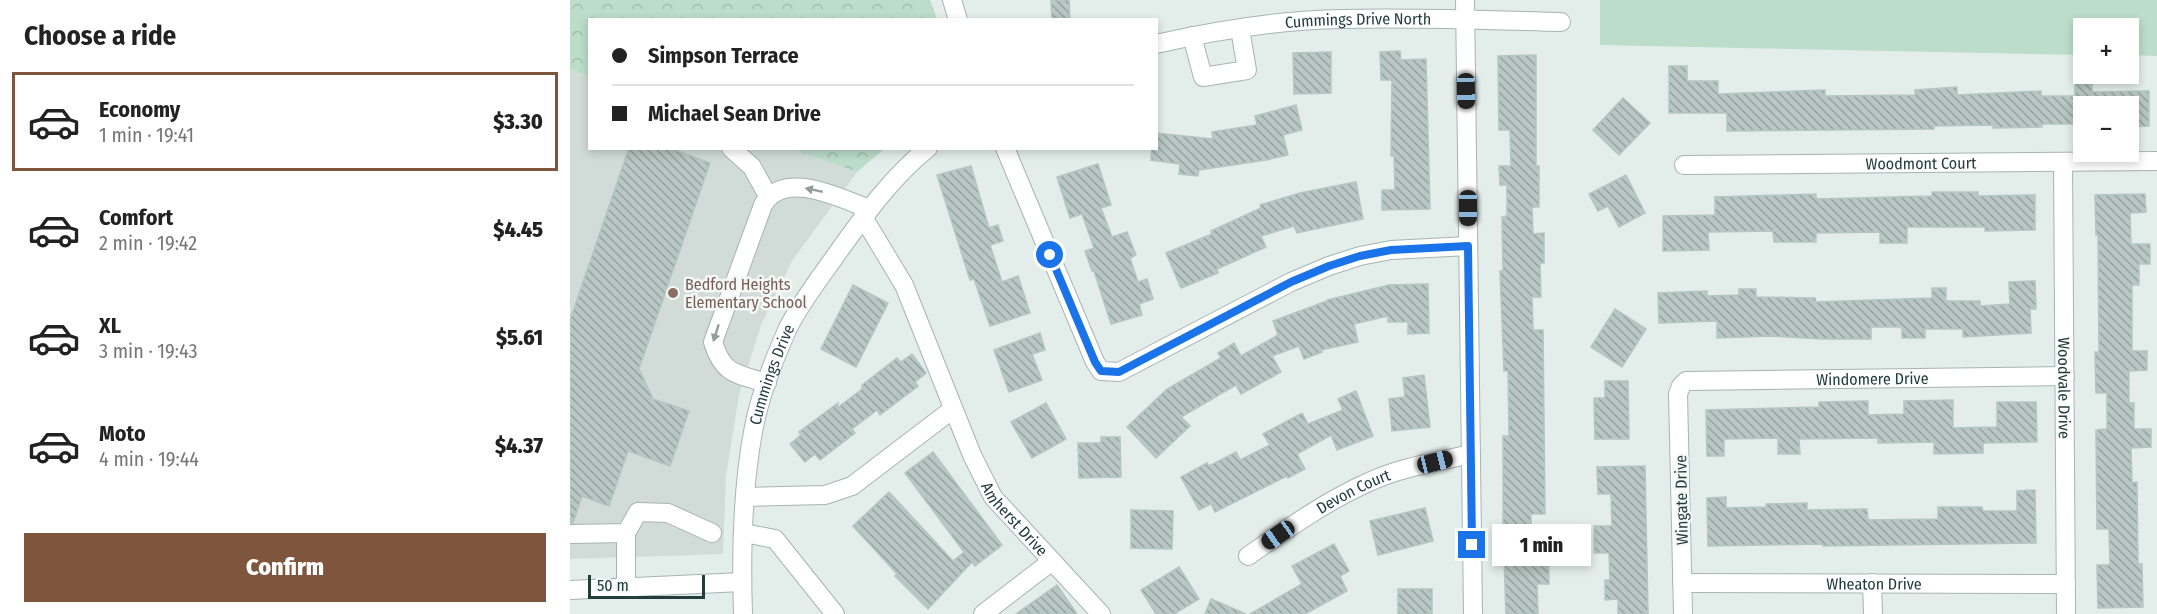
<!DOCTYPE html>
<html lang="en">
<head>
<meta charset="utf-8">
<style>
	:root { --surface:#fff; --page:#f2f2f2; --text:#222; --muted:#767676; --line:#e0e0e0; --accent:#7e563d }
	body { margin:0; font-family:"Fira Sans Condensed",sans-serif; background:var(--page); color:var(--text); height:100vh; display:flex; flex-direction:column; font-size:22px; white-space:nowrap }
	* { box-sizing:border-box; margin:0 }
	p { font-size:20px; color:var(--muted) }
	.icon { flex:none; width:33px; height:33px; fill:none; stroke:currentColor; stroke-width:2; stroke-linecap:round; stroke-linejoin:round }
	.map { position:relative; flex:1; overflow:hidden }
	.panel { display:flex; flex-direction:column; background:var(--surface); width:570px }
	.panel>* { flex:none }
	.banner { position:absolute; left:18px; top:18px; width:570px; height:132px; border-radius:0px; box-shadow:0 3px 9px #0003; display:grid; align-content:center; height:132px; padding:0 24px; background:var(--surface) }
	.controls { position:absolute; left:1503px; top:18px; display:grid; gap:12px }
	.controls a { display:grid; place-items:center; width:66px; height:66px; border-radius:0px; background:var(--surface); box-shadow:0 3px 9px #0003; font-size:30px }
	.scale { position:absolute; left:18px; bottom:15px; width:117px; box-sizing:border-box; padding-left:6px; border:3px solid #233e3a; border-top:0; font-size:16px; line-height:21px; white-space:nowrap; color:#233e3a; -webkit-text-stroke:4px #f4f9f7; paint-order:stroke }
	.end { position:absolute; width:27px; height:27px; margin:-14px; border:8px solid #1a73e8; background:#fff; box-shadow:0 0 0 3px #fff }
	.from { border-radius:50% }
	.bubble { position:absolute; height:42px; border-radius:0px; background:var(--surface); box-shadow:0 3px 9px #0003; font-size:20px; font-weight:800; line-height:42px; text-align:center }
	.car { position:absolute; width:18px; height:36px; margin:-18px -9px; border-radius:8px; box-shadow:0 0 4px 2px #0007; background:linear-gradient(#222 24%,#8ab4d8 0 40%,#222 0 76%,#8ab4d8 0 86%,#222 0) }
	.banner b { display:flex; align-items:center; gap:21px; height:57px; font-size:22px }
	.banner b+b { border-top:2px solid var(--line) }
	.banner i { width:15px; height:15px; background:var(--text) }
	ul { padding:0; list-style:none }
	li { display:flex; align-items:center; gap:18px; height:99px; margin:0 12px 9px; padding:0 12px; border:3px solid transparent; border-radius:0px }
	li div { flex:1 }
	li b { display:block; font-size:22px }
	li em { font-style:normal; font-weight:800 }
	li.on { border-color:var(--accent) }
	li>.icon { width:54px; height:54px; stroke-width:1.5 }
	h2 { padding:0 24px; font-size:27px; line-height:72px }
	.action { display:flex; gap:12px; margin-top:auto; padding:12px 24px }
	.action a { flex:1; height:69px; border-radius:0px; background:var(--accent); color:#fff; font-size:24px; font-weight:800; line-height:69px; text-align:center }
	main { display:flex; flex:1; min-height:0 }
	.map>svg:first-child { display:block }
</style>
</head>
<body>
<main>
<section class="panel">
<h2>Choose a ride</h2>
<ul>
<li class="on"><svg class="icon" aria-label="car" viewBox="0 0 24 24"><path d="M5 17H2v-5l4-1 3-4h7l3 4 3 1v5h-3M9 17h6M6 11h13"/><circle cx="7" cy="17" r="2"/><circle cx="17" cy="17" r="2"/></svg><div><b>Economy</b><p>1 min · 19:41</p></div><em>$3.30</em></li>
<li><svg class="icon" aria-label="car" viewBox="0 0 24 24"><path d="M5 17H2v-5l4-1 3-4h7l3 4 3 1v5h-3M9 17h6M6 11h13"/><circle cx="7" cy="17" r="2"/><circle cx="17" cy="17" r="2"/></svg><div><b>Comfort</b><p>2 min · 19:42</p></div><em>$4.45</em></li>
<li><svg class="icon" aria-label="car" viewBox="0 0 24 24"><path d="M5 17H2v-5l4-1 3-4h7l3 4 3 1v5h-3M9 17h6M6 11h13"/><circle cx="7" cy="17" r="2"/><circle cx="17" cy="17" r="2"/></svg><div><b>XL</b><p>3 min · 19:43</p></div><em>$5.61</em></li>
<li><svg class="icon" aria-label="car" viewBox="0 0 24 24"><path d="M5 17H2v-5l4-1 3-4h7l3 4 3 1v5h-3M9 17h6M6 11h13"/><circle cx="7" cy="17" r="2"/><circle cx="17" cy="17" r="2"/></svg><div><b>Moto</b><p>4 min · 19:44</p></div><em>$4.37</em></li>
</ul>
<div class="action"><a>Confirm</a></div>
</section>
<div class="map">
<svg width="1587" height="614" viewBox="0 0 1587 614">
	<defs>
		<pattern id="park-crowns" width="20" height="18" patternUnits="userSpaceOnUse" patternTransform="scale(1.5)"><rect width="20" height="18" fill="#bcddca"/><path d="M2 6a3 3 0 1 1 6 0M12 15a3 3 0 1 1 6 0" fill="none" stroke="#a1bfae"/></pattern>
		<pattern id="building-back-hatch" width="6" height="6" patternUnits="userSpaceOnUse" patternTransform="scale(1.5)"><rect width="6" height="6" fill="#b8c7c3"/><path d="M-1 5l2 2M0 0l6 6M5-1l2 2" fill="none" stroke="#95a39f"/></pattern>
	</defs>
	<rect width="100%" height="100%" fill="#e3edea"/>
	<!-- built -->
	<polygon fill="#d1dcd9" points="0,69 19,76 20,148 222,149 287,172 222,261 191,325 169,395 156,476 153,554 0,559"/>
	<!-- grass -->
	<polygon fill="#bcddca" points="1030,0 1587,0 1587,56 1559,55 1558,28 1514,28 1513,55 1030,45"/>
	<!-- park -->
	<g fill="url(#park-crowns)">
		<polygon points="0,0 360,0 367,19 20,20 19,76 0,69"/>
		<polygon points="222,149 314,149 287,172"/>
	</g>
	<!-- building -->
	<g fill="url(#building-back-hatch)" stroke="#b5c6c1" stroke-width="1.5">
		<polygon points="481,0 499,0 500,20 482,20"/>
		<polygon points="830,51 831,60 856,59 860,209 812,210 812,190 825,190 824,156 821,156 822,80 811,80 810,52"/>
		<polygon points="761,52 761,93 724,94 723,53"/>
		<polygon points="966,55 966,166 969,166 969,207 962,207 963,234 974,233 974,263 970,263 971,297 962,297 963,330 973,330 975,514 961,514 961,540 978,540 979,584 967,584 968,614 936,614 933,529 933,436 939,436 938,371 934,371 930,271 933,271 932,217 937,216 937,185 930,185 929,166 941,166 940,130 929,130 928,56"/>
		<polygon points="1099,66 1117,66 1117,81 1148,81 1148,94 1255,90 1255,96 1345,95 1345,90 1387,87 1387,95 1471,91 1471,96 1505,96 1505,82 1522,82 1522,92 1579,91 1579,126 1558,127 1558,106 1514,106 1514,124 1472,124 1472,127 1423,128 1423,125 1364,126 1364,129 1157,131 1157,113 1099,113"/>
		<polygon points="1053,98 1080,123 1049,155 1023,130"/>
		<polygon points="726,105 732,130 713,135 718,155 696,160 629,170 628,176 609,174 610,164 581,160 582,148 586,148 586,133 643,139 642,132 687,125 685,116"/>
		<polygon points="59,148 99,148 140,163 69,369 83,399 119,411 100,466 58,451 39,506 12,496 3,523 0,523 0,320"/>
		<polygon points="528,164 541,205 531,208 542,237 557,232 566,255 560,258 568,282 577,279 583,299 569,304 572,315 541,324 524,271 522,271 515,251 524,248 512,214 500,218 487,177"/>
		<polygon points="401,166 419,228 428,225 433,241 420,245 432,282 448,276 460,313 420,326 404,279 400,280 367,175"/>
		<polygon points="1056,175 1075,213 1049,227 1038,206 1028,211 1019,194"/>
		<polygon points="786,182 793,219 727,233 724,226 691,236 696,247 647,269 648,273 611,288 596,253 642,234 641,231 691,208 690,205 730,193"/>
		<polygon points="1362,192 1408,192 1408,196 1465,195 1465,230 1415,231 1415,227 1337,227 1337,243 1310,243 1310,232 1246,233 1246,242 1204,242 1203,231 1138,232 1139,250 1093,251 1093,216 1145,215 1145,197 1246,194 1246,199 1362,196"/>
		<polygon points="1575,194 1576,212 1560,213 1561,244 1580,244 1580,264 1569,264 1569,285 1562,285 1562,351 1577,351 1577,370 1559,371 1559,403 1564,403 1564,429 1581,429 1581,447 1561,448 1562,483 1567,482 1568,564 1572,564 1573,607 1528,608 1527,565 1540,565 1539,529 1527,529 1526,430 1537,429 1537,393 1526,393 1525,352 1529,352 1528,235 1526,235 1525,195"/>
		<polygon points="1465,281 1466,309 1460,309 1461,333 1393,337 1393,329 1355,329 1355,338 1332,338 1332,327 1301,327 1301,339 1254,339 1200,336 1147,338 1147,321 1089,323 1088,293 1137,291 1137,296 1169,295 1169,289 1186,289 1186,297 1245,298 1246,302 1362,298 1362,288 1376,288 1376,301 1410,301 1410,306 1440,304 1439,282"/>
		<polygon points="858,284 859,333 838,334 838,322 818,322 818,316 784,324 788,342 751,350 752,352 734,359 729,346 702,356 711,372 671,394 666,385 611,417 620,426 586,458 557,427 597,389 651,358 648,353 664,343 671,356 708,335 703,321 757,301 757,300 819,285"/>
		<polygon points="283,285 318,303 286,367 251,349"/>
		<polygon points="1045,309 1076,329 1052,367 1021,347"/>
		<polygon points="470,333 475,350 462,354 472,380 439,392 424,350"/>
		<polygon points="342,354 356,373 345,382 348,386 310,415 307,410 282,429 285,433 250,460 245,454 235,462 220,444 231,435 229,432 268,403 267,408 292,389 292,385 327,358 331,362"/>
		<polygon points="854,375 860,427 822,431 819,399 835,397 833,378"/>
		<polygon points="1035,381 1058,381 1059,439 1025,439 1024,398 1035,398"/>
		<polygon points="786,391 803,436 767,450 761,435 727,454 735,469 718,478 717,476 645,512 641,504 629,510 611,477 637,463 639,466 666,452 670,460 700,445 693,434 732,413 738,424 773,410 768,399"/>
		<polygon points="1383,400 1383,428 1427,427 1427,402 1466,402 1467,442 1413,443 1413,453 1364,454 1364,442 1308,443 1308,438 1229,439 1230,454 1208,454 1208,438 1154,439 1154,456 1137,456 1136,410 1249,407 1249,402 1298,401 1298,415 1334,414 1334,401"/>
		<polygon points="476,403 496,439 462,458 441,422"/>
		<polygon points="531,437 550,437 551,477 509,478 508,443 531,443"/>
		<polygon points="363,452 432,545 405,566 402,562 358,609 325,576 327,574 283,526 319,492 383,561 394,552 335,473"/>
		<polygon points="1075,466 1078,614 1048,614 1048,599 1035,600 1035,580 1040,580 1039,553 1024,553 1024,526 1042,526 1041,494 1028,494 1027,467"/>
		<polygon points="1465,490 1466,543 1253,546 1253,544 1138,546 1137,498 1156,497 1156,508 1196,507 1196,504 1237,503 1237,510 1297,509 1298,520 1368,519 1368,507 1412,507 1413,511 1447,511 1447,491"/>
		<polygon points="855,508 863,541 808,555 800,521"/>
		<polygon points="561,510 603,511 602,549 561,548"/>
		<polygon points="764,544 779,571 770,576 777,591 735,614 680,614 732,584 722,566"/>
		<polygon points="609,567 629,599 604,614 586,614 571,590"/>
		<polygon points="487,585 507,614 446,614"/>
		<rect x="828" y="589" width="34" height="25"/>
		<polygon points="641,599 676,614 635,614"/>
	</g>
	<g fill="none" stroke-linecap="round" stroke-linejoin="round">
		<defs>
			<g id="minor">
				<polyline points="382,0 388,20"/>
				<polyline points="895,0 903,614"/>
				<polyline points="622,36 633,77 677,70 670,29"/>
				<path id="s1" d="M586 44C647 30 710 20 772 19 845 17 918 20 991 22"/>
				<polyline points="161,148 182,167 198,196"/>
				<polyline points="435,148 525,362 531,371 549,372 721,282 759,266 790,256 821,250 898,246"/>
				<path id="s2" d="M1493 162 1496 614"/>
				<path id="s3" d="M1114 165 1587 161"/>
				<path id="s4" d="M293 217 334 285 402 455 423 497 531 614"/>
				<path d="M197 383C167 374 153 375 143 342L193 205C214 169 270 198 299 209"/>
				<polyline points="175,497 255,495 282,486 383,409"/>
				<polyline points="56,533 56,587"/>
				<polyline points="174,533 205,539 265,614"/>
				<polyline points="0,534 56,533 68,512 98,513 142,533"/>
				<path id="s5" d="M678 556C717 529 756 501 799 482 831 467 867 462 901 454"/>
				<path id="s6" d="M1112 583 1496 584"/>
				<polyline points="1302,583 1303,614"/>
				<polyline points="0,590 172,582"/>
				<path id="s7" d="M173 614C171 554 172 491 183 432 189 398 204 359 218 328 232 300 253 274 271 248 297 212 323 176 358 148"/>
				<polyline points="413,614 482,561"/>
				<path id="s8" d="M1113 614 1108 394 1111 386 1116 381 1495 376"/>
			</g>
		</defs>
		<!-- minor casing -->
		<use href="#minor" stroke="#a6b5b2" stroke-width="20"/>
		<!-- minor -->
		<use href="#minor" stroke="#fff" stroke-width="18"/>
	</g>
	<!-- one-way arrows -->
	<defs><path id="oneway-solid" d="M-6-.8H1V-3.2L6.5 0L1 3.2V.8H-6Z" transform="scale(1.5)"/></defs>
	<g fill="#919e9c">
		<use href="#oneway-solid" transform="translate(244 190) rotate(-168)"/>
		<use href="#oneway-solid" transform="translate(146 333) rotate(108)"/>
	</g>
	<g fill="none" stroke-linecap="round" stroke-linejoin="round">
		<!-- route -->
		<polyline stroke="#1a73e8" stroke-width="8" points="480,255 525,362 531,371 549,372 721,282 759,266 790,256 821,250 898,246 902,545"/>
	</g>
	<!-- markers -->
	<circle fill="#8d6e63" stroke="#f4f9f7" stroke-width="2" cx="103" cy="293" r="6"/>
	<g text-anchor="middle" stroke-width="5" stroke-linejoin="round" paint-order="stroke">
		<!-- street labels -->
		<g font-size="16" fill="#233e3a" stroke="#f4f9f7">
			<text dy="6" stroke="none"><textPath href="#s1" startOffset="204">Cummings Drive North</textPath></text>
			<text dy="6" stroke="none"><textPath href="#s3" startOffset="237">Woodmont Court</textPath></text>
			<text dy="6" stroke="none"><textPath href="#s7" startOffset="243">Cummings Drive</textPath></text>
			<text dy="6" stroke="none"><textPath href="#s8" startOffset="422">Windomere Drive</textPath></text>
			<text dy="6" stroke="none"><textPath href="#s2" startOffset="226">Woodvale Drive</textPath></text>
			<text dy="6" stroke="none"><textPath href="#s5" startOffset="124">Devon Court</textPath></text>
			<text transform="translate(1111 500) rotate(-91)" y="6">Wingate Drive</text>
			<text dy="6" stroke="none"><textPath href="#s4" startOffset="340">Amherst Drive</textPath></text>
			<text dy="6" stroke="none"><textPath href="#s6" startOffset="192">Wheaton Drive</textPath></text>
		</g>
		<!-- education labels -->
		<g font-size="16" fill="#785e54" stroke="#f4f9f7" text-anchor="start">
			<text x="115" y="290">Bedford Heights<tspan x="115" dy="18">Elementary School</tspan></text>
		</g>
	</g>
</svg>
<div class="controls">
<a>+</a>
<a>−</a>
</div>
<div class="scale">50 m</div>
<i class="end from" style="left:480px;top:255px"></i>
<i class="end" style="left:902px;top:545px"></i>
<div class="bubble" style="left:922px;top:524px;width:99px">1 min</div>
<i class="car" style="left:896px;top:91px;rotate:179deg"></i>
<i class="car" style="left:898px;top:208px;rotate:180deg"></i>
<i class="car" style="left:865px;top:462px;rotate:76deg"></i>
<i class="car" style="left:708px;top:535px;rotate:235deg"></i>
<div class="banner">
<b><i class="from"></i>Simpson Terrace</b>
<b><i></i>Michael Sean Drive</b>
</div>
</div>
</main>
</body>
</html>
